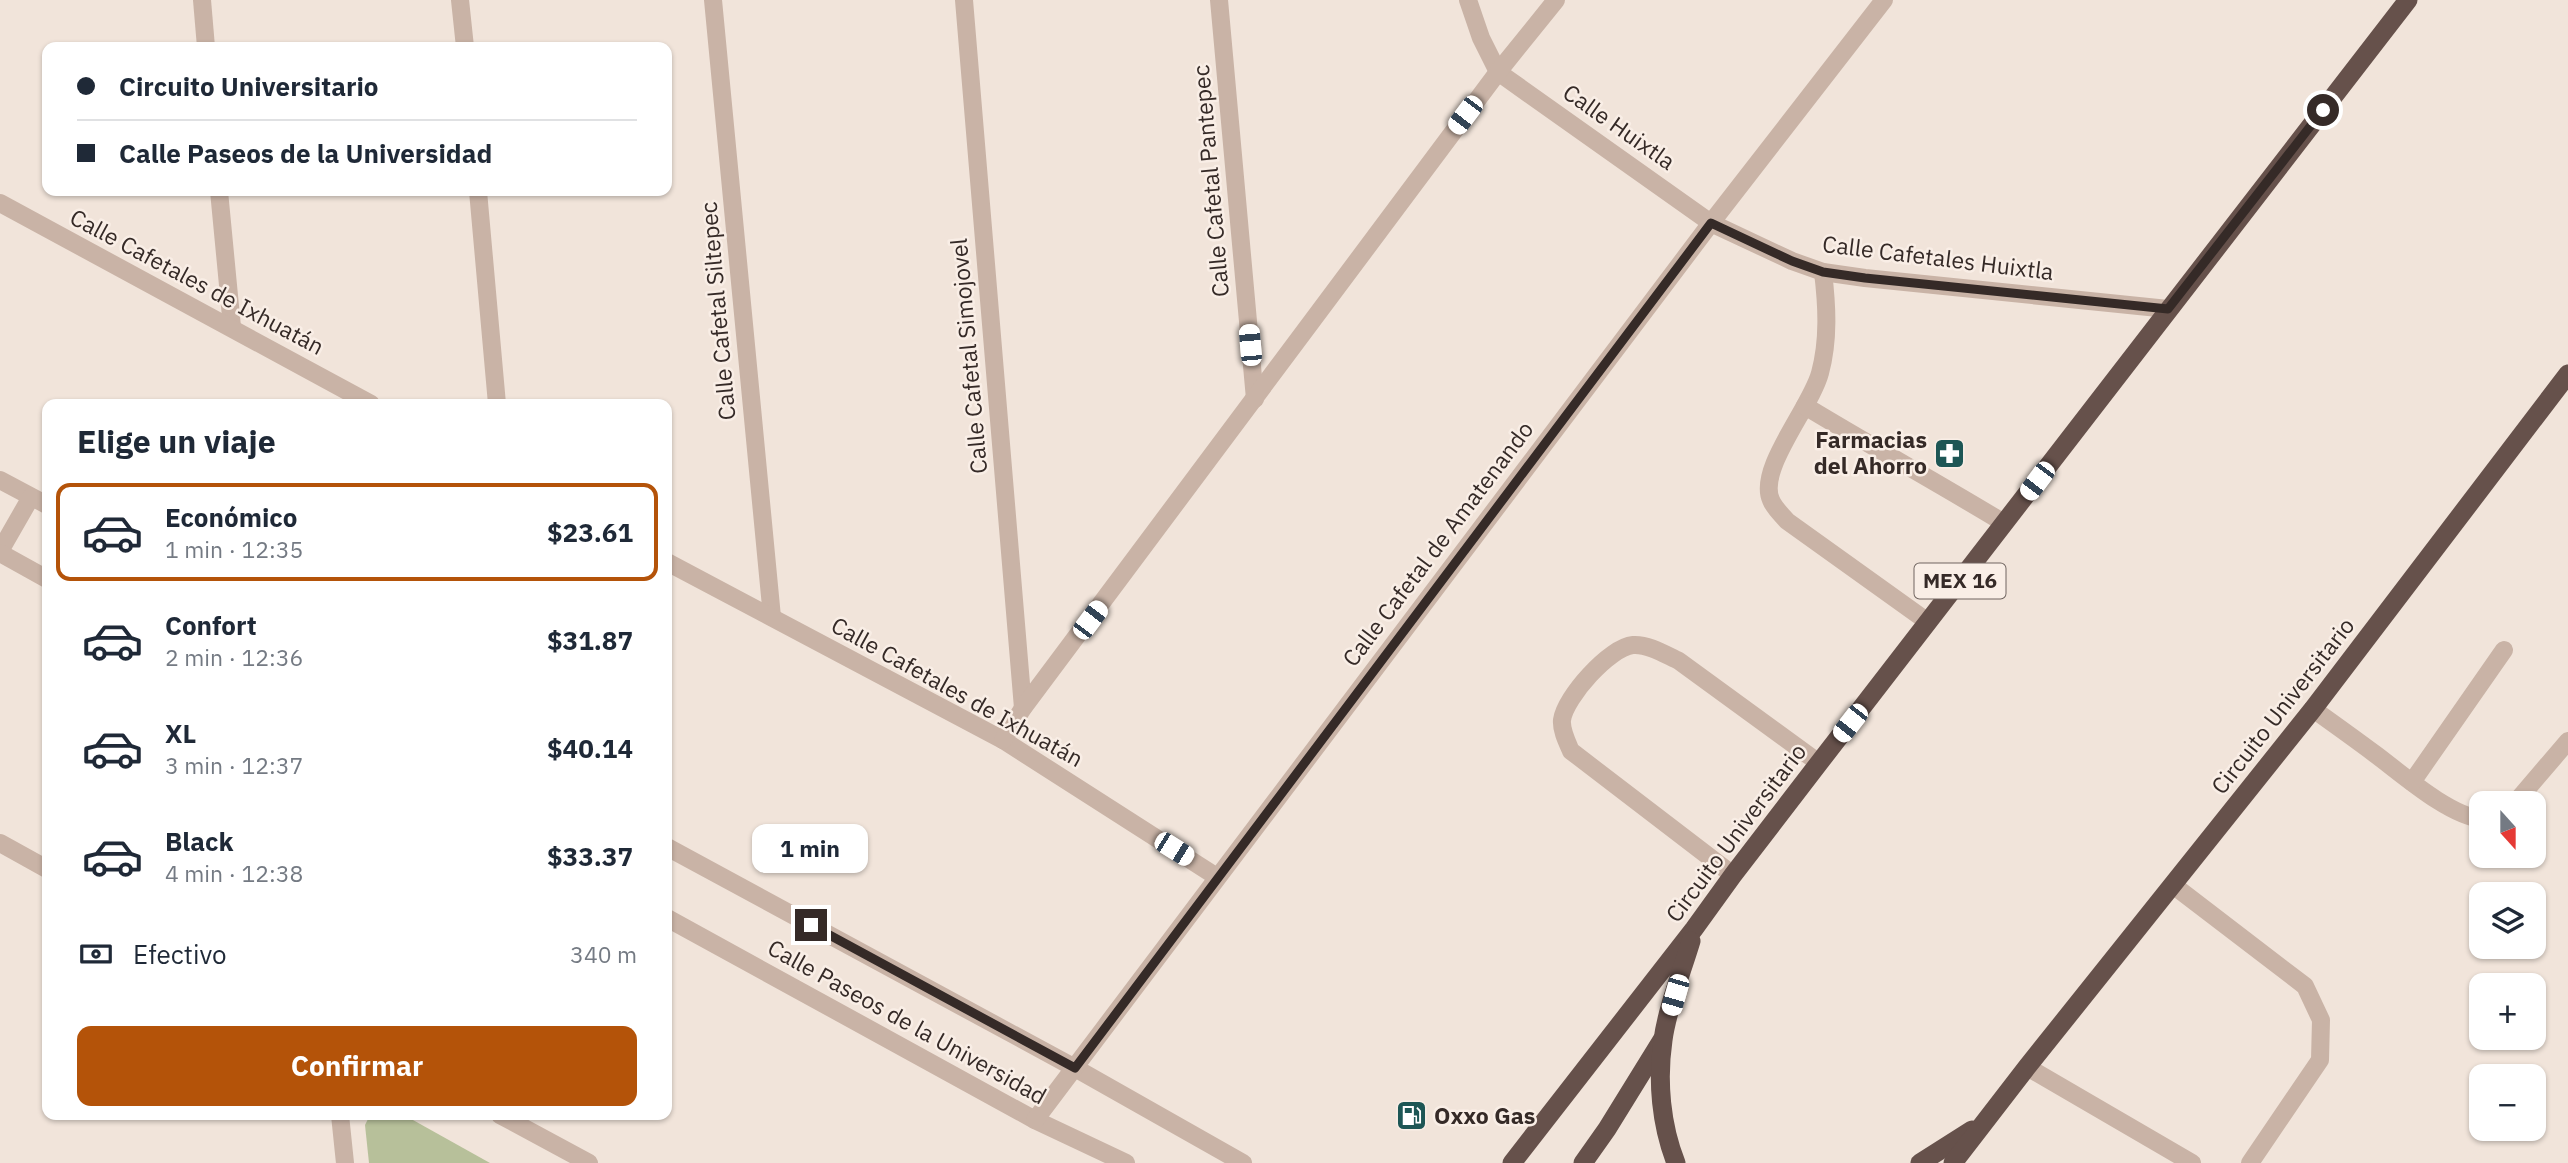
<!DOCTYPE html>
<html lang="es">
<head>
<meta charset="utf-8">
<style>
	:root { --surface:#fff; --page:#f6f6f7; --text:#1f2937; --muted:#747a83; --line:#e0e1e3; --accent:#b45309 }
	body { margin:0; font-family:"IBM Plex Sans",sans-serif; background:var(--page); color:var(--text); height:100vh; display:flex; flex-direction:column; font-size:26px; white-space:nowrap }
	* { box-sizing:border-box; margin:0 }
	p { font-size:23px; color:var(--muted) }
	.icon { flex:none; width:38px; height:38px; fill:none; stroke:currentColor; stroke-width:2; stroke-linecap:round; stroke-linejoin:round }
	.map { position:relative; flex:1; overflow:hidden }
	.details { position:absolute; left:42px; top:399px; width:630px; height:721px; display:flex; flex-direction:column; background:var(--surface); border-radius:14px; box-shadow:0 2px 5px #0004 }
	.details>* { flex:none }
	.top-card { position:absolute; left:42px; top:42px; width:630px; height:154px; border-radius:14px; box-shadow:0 2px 5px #0004; display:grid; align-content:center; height:154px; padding:0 35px; background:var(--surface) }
	.needle { width:46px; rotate:159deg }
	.buttons { position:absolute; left:2469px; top:791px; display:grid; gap:14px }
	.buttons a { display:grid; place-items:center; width:77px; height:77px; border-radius:14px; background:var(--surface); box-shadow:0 2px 5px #0004; font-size:35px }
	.end { position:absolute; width:32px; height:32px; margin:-16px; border:9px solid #352a27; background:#fff; box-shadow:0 0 0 4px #fff }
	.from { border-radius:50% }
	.bubble { position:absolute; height:49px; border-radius:14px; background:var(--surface); box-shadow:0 2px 5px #0004; font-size:23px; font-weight:800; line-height:49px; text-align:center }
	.car { position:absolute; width:21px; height:42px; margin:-21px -10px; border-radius:9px; box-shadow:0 0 5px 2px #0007; background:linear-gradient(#fff 24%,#345 0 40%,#fff 0 76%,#345 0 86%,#fff 0) }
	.top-card b { display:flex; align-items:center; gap:24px; height:66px; font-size:26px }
	.top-card b+b { border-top:2px solid var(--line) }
	.top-card i { width:18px; height:18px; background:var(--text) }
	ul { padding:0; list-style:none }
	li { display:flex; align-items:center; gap:21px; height:98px; margin:0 14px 10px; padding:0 21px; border:4px solid transparent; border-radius:14px }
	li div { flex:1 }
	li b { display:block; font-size:26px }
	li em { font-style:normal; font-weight:800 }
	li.active { border-color:var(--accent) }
	li>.icon { width:63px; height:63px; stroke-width:1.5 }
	h2 { padding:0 35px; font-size:32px; line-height:84px }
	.pay { display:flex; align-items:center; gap:18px; height:77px; padding:0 35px; font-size:26px }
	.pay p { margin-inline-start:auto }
	.button { display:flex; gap:14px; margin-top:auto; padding:14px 35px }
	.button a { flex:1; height:80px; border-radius:14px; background:var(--accent); color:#fff; font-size:28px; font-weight:800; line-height:80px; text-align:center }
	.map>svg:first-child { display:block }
</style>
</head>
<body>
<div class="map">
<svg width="2568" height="1163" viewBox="0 0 2568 1163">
	<rect width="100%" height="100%" fill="#f1e4da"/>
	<!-- green -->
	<polygon fill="#b7c09a" points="370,1115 404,1115 490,1163 369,1163 365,1125"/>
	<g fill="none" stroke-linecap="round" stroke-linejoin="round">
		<!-- service -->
		<g stroke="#c9b3a6" stroke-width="18">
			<path d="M1823 272C1827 305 1829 340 1820 373 1811 407 1757 469 1771 500 1774 508 1782 515 1787 521L1928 622"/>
			<path d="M1805 406C1871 446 1938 483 2004 523"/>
			<path d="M2313 709C2334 724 2355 739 2375 754 2402 774 2449 816 2482 819"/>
			<polyline points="2412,782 2504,650"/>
			<polyline points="2515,803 2568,741"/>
			<path d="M1733 875 1571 751C1567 742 1561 730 1562 720 1565 697 1610 647 1633 645 1649 644 1666 655 1679 661L1819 763"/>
			<polyline points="2173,885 2305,986 2321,1020 2320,1060 2250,1163"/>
		</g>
		<!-- minor -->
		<g stroke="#c9b3a6" stroke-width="18">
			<polyline points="202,0 206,47"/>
			<polyline points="460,0 465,47"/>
			<polyline points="713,0 772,617"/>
			<polyline points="964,0 1023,708"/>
			<polyline points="1219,0 1255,399"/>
			<polyline points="1468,0 1481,38 1498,72 1711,223 1792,261 1823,272 1865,278 2168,309"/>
			<polyline points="219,191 232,327"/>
			<polyline points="478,191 497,404"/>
			<polyline points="0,203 371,404"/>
			<polyline points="0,480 47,505"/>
			<polyline points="0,551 31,497"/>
			<polyline points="0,553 47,579"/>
			<polyline points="667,562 1003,740 1217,877"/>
			<polyline points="1003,740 1023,708 1498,72 1556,0"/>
			<polyline points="0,843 47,869"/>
			<polyline points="667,847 1075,1068 1243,1163"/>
			<polyline points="667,918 1035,1120 1126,1163"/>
			<polyline points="2027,1067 2192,1163"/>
			<polyline points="340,1115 345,1163"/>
			<polyline points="500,1115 589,1163"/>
			<polyline points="1035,1120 1711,223 1884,0"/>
		</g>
		<!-- trunk -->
		<g stroke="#66514b" stroke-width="19">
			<polyline points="1512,1163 1694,929 1733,875 1819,763 2408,0"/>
			<polyline points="1583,1163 1607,1129 1662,1040"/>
			<path d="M1676 1163C1661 1125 1657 1081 1663 1040 1667 1009 1682 971 1691 941"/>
			<polyline points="1920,1163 1972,1130"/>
			<polyline points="1953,1163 2027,1067 2313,709 2568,374"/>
		</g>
	</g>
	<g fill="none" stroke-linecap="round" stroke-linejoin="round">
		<!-- route -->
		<polyline stroke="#352a27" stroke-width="9" points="811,925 1075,1068 1711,223 1792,261 1823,272 1865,278 2168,309 2323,110"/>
	</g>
	<!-- icons -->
	<defs>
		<symbol id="pharmacy-square" viewBox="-11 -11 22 22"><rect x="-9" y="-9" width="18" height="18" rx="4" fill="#1d5655" stroke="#f9eee6"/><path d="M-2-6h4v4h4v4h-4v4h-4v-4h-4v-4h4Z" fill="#fff"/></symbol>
		<symbol id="fuel-square" viewBox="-11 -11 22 22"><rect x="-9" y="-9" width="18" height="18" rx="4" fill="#1d5655" stroke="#f9eee6"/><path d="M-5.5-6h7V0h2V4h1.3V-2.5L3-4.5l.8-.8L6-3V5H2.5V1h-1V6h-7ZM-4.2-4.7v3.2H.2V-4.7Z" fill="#fff"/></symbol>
	</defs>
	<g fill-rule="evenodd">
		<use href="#pharmacy-square" x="1932" y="436" width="35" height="35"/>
		<use href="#fuel-square" x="1394" y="1098" width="35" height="35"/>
	</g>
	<g text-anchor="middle" stroke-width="5" stroke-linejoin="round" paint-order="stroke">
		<!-- shield labels -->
		<rect fill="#f9eee6" stroke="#706560" stroke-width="2" x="1914.5" y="563.5" width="91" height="35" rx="5"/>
		<g font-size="21" font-weight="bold" fill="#352a27">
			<text x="1960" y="588">MEX 16</text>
		</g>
		<!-- street labels -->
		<g font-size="23" fill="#352a27" stroke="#f9eee6">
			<text transform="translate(1619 127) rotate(35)" y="8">Calle Huixtla</text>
			<text transform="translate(1211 181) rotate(-95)" y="8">Calle Cafetal Pantepec</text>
			<text transform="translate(1938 258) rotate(7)" y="8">Calle Cafetales Huixtla</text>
			<text transform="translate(197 282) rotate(28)" y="8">Calle Cafetales de Ixhuatán</text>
			<text transform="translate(718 311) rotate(-95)" y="8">Calle Cafetal Siltepec</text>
			<text transform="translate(969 356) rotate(-95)" y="8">Calle Cafetal Simojovel</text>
			<text transform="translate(1438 544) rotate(-53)" y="8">Calle Cafetal de Amatenando</text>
			<text transform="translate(957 692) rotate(29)" y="8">Calle Cafetales de Ixhuatán</text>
			<text transform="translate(2283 706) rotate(-52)" y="8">Circuito Universitario</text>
			<text transform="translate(1736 833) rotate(-53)" y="8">Circuito Universitario</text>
			<text transform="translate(907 1022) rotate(29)" y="8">Calle Paseos de la Universidad</text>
		</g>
		<!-- poi labels -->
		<g font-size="23" font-weight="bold" fill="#352a27" stroke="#f9eee6" text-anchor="end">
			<text x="1927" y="448">Farmacias<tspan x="1927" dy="26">del Ahorro</tspan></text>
			<text x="1434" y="1124" text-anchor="start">Oxxo Gas</text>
		</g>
	</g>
</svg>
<div class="buttons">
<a><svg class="needle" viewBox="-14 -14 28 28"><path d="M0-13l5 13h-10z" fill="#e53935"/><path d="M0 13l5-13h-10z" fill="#747a83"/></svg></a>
<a><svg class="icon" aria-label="layers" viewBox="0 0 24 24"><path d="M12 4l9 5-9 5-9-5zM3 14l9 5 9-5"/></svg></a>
<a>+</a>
<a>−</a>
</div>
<i class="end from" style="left:2323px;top:110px"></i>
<i class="end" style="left:811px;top:925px"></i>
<div class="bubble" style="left:752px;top:824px;width:116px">1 min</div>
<i class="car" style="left:1465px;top:115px;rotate:217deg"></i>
<i class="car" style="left:1250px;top:345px;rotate:355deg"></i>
<i class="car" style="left:2037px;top:481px;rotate:217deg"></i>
<i class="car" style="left:1090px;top:620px;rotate:37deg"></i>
<i class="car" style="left:1850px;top:723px;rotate:218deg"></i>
<i class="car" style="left:1174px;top:849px;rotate:122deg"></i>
<i class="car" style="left:1675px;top:995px;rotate:196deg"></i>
<div class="top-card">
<b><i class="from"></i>Circuito Universitario</b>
<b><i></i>Calle Paseos de la Universidad</b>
</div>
<section class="details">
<h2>Elige un viaje</h2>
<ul>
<li class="active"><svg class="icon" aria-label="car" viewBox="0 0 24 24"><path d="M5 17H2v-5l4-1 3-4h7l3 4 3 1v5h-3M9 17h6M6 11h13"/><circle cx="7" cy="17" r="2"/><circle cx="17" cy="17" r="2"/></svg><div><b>Económico</b><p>1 min · 12:35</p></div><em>$23.61</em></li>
<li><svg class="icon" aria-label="car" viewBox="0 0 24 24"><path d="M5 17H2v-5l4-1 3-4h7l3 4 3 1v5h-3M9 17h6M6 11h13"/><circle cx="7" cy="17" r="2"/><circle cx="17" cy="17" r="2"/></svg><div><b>Confort</b><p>2 min · 12:36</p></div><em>$31.87</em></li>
<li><svg class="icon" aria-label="car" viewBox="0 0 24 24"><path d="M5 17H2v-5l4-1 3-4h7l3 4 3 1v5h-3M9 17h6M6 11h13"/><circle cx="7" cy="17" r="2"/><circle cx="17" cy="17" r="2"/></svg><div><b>XL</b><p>3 min · 12:37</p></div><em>$40.14</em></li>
<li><svg class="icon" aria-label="car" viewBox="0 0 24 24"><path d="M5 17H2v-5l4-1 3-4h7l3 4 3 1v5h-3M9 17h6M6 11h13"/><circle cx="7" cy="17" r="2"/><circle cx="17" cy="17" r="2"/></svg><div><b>Black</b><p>4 min · 12:38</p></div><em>$33.37</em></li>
</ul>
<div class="pay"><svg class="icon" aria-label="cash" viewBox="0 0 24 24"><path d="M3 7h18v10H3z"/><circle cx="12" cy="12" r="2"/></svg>Efectivo<p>340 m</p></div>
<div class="button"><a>Confirmar</a></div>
</section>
</div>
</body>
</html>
